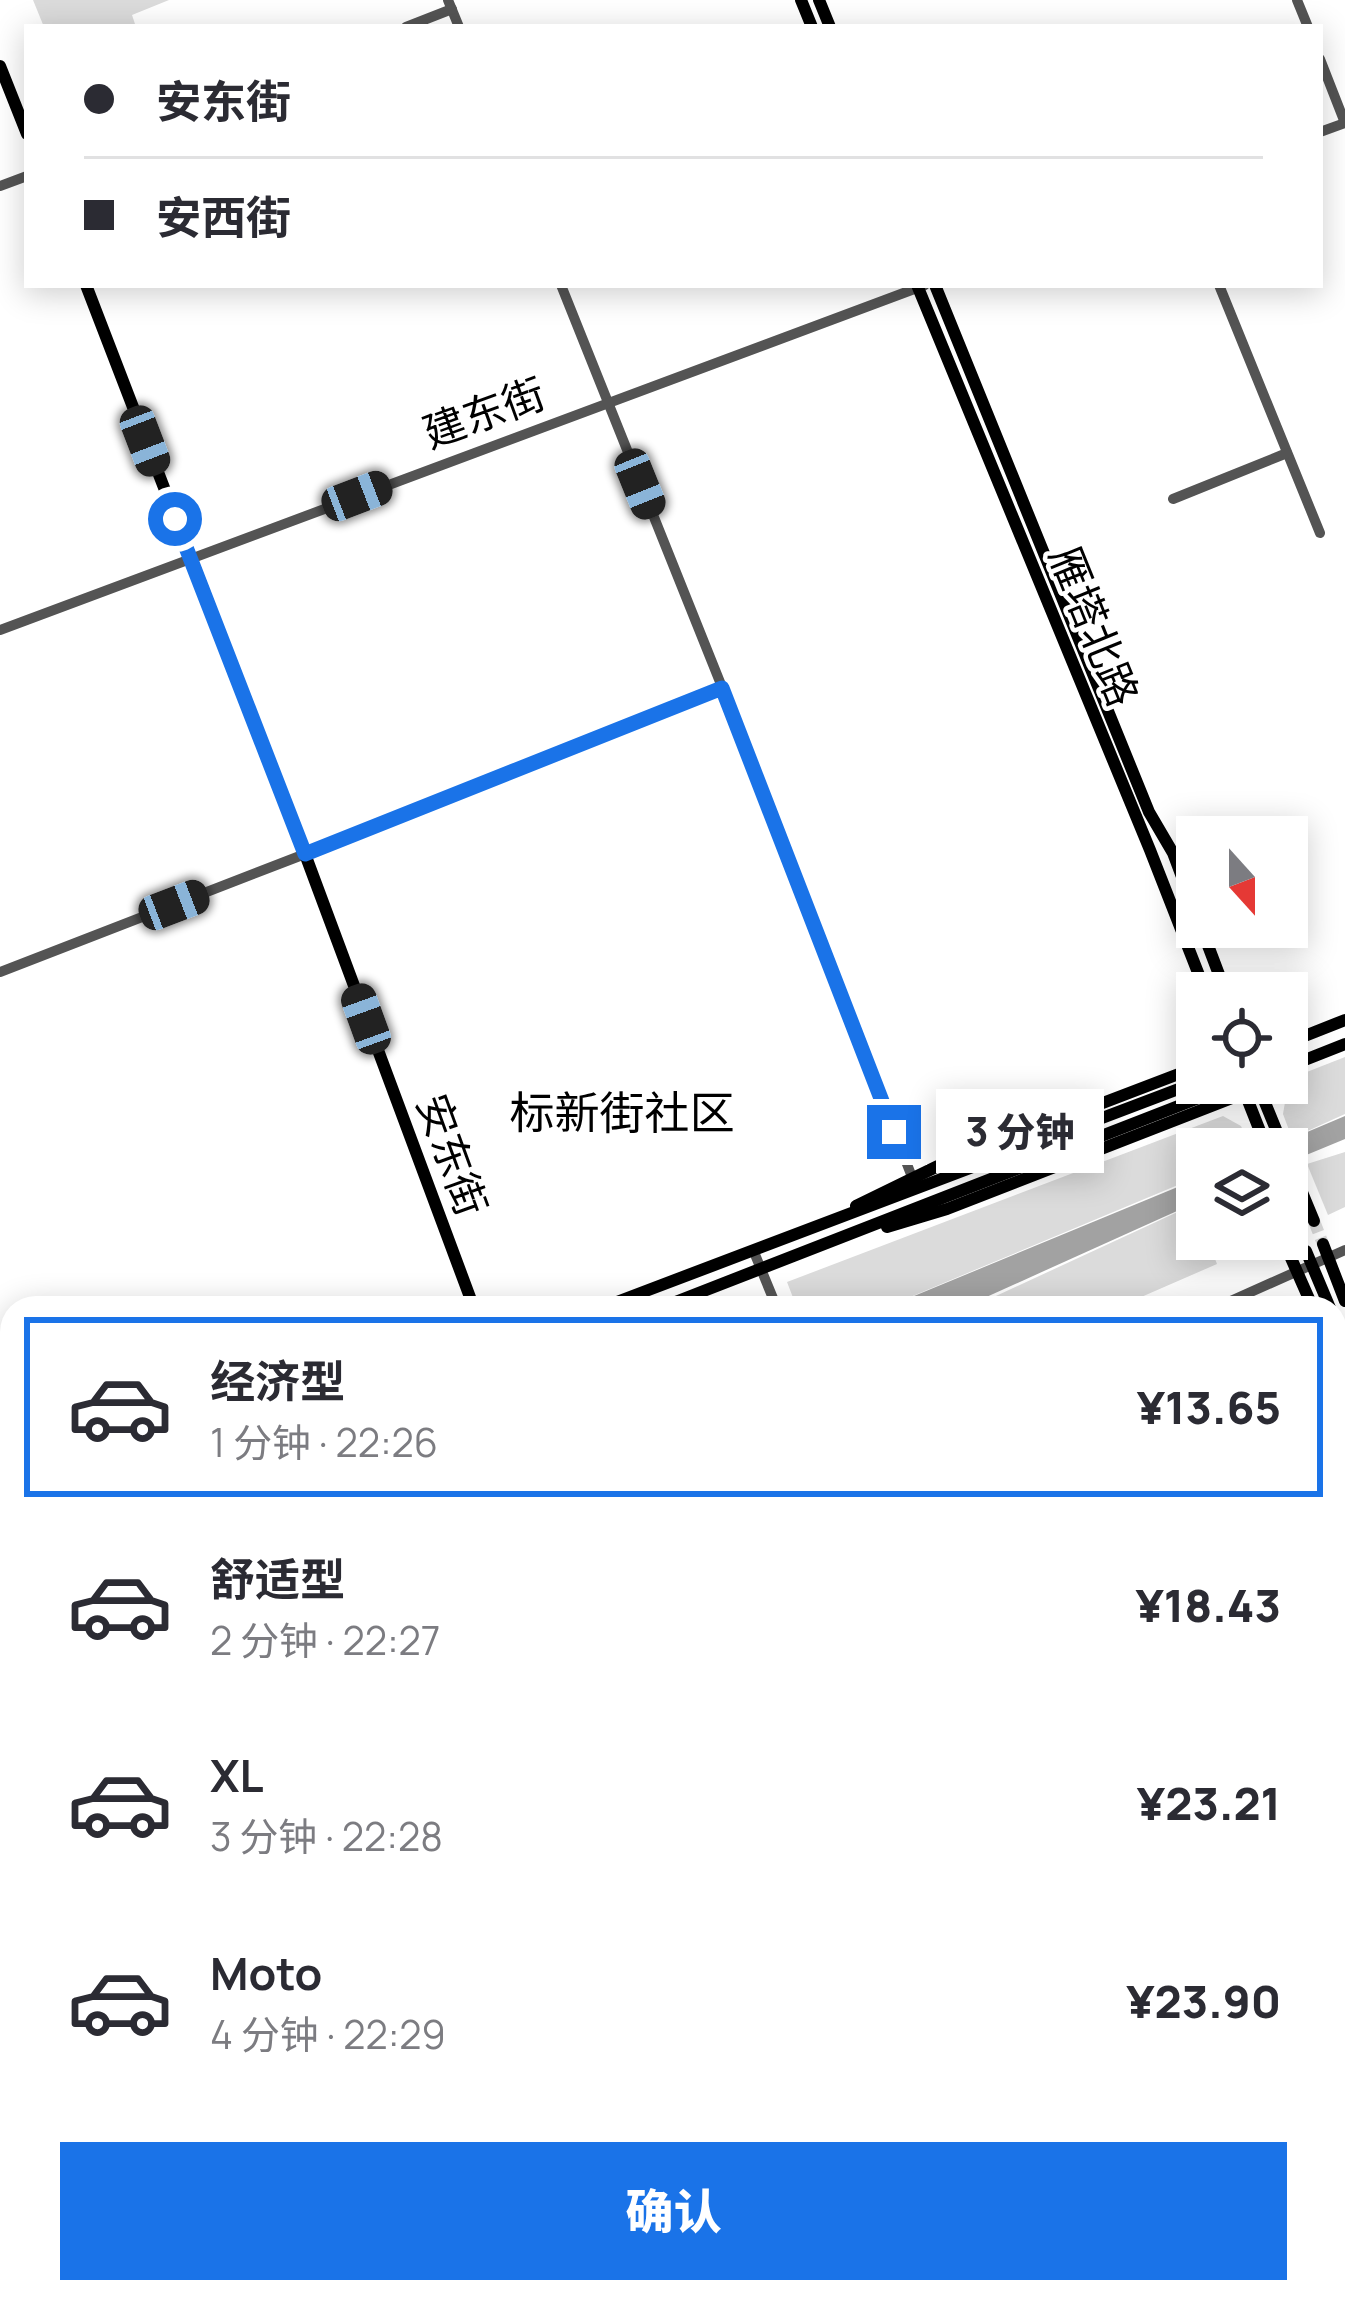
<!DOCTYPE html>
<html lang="zh">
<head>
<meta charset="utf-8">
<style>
	:root { --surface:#fff; --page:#f2f2f3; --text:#2b2b33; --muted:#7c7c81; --line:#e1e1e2; --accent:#1a73e8 }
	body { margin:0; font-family:Manrope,"Noto Sans SC",sans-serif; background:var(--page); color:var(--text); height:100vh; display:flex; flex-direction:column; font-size:45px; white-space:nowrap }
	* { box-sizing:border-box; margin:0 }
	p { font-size:39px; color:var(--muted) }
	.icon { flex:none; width:66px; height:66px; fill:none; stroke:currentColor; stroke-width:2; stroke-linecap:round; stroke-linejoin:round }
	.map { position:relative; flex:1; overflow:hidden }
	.details { position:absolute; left:0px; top:1296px; width:1347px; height:1008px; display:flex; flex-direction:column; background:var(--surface); border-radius:36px 36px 0 0; box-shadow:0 6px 30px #0003 }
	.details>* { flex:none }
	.top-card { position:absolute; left:24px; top:24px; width:1299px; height:264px; border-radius:0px; box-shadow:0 6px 30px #0003; display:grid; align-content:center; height:264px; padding:0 60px; background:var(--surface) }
	.needle { width:78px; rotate:159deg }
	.controls { position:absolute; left:1176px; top:816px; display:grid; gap:24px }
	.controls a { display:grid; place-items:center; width:132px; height:132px; border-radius:0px; background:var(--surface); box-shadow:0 6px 30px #0003; font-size:60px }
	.end { position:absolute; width:54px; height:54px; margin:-27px; border:15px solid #1a73e8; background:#fff; box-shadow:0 0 0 6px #fff }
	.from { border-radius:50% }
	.bubble { position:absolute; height:84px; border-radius:0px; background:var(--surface); box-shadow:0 6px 30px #0003; font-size:39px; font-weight:800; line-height:84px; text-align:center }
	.car { position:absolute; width:36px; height:72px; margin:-36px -18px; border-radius:15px; box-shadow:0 0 9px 3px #0007; background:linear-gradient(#222 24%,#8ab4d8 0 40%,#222 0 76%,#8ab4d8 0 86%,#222 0) }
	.top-card b { display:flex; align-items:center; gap:42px; height:114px; font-size:45px }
	.top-card b+b { border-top:3px solid var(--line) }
	.top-card i { width:30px; height:30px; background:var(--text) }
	ul { padding:21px 0 0; list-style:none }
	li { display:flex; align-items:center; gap:36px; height:180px; margin:0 24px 18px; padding:0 36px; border:6px solid transparent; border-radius:0px }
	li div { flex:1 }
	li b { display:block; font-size:45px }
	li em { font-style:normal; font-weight:800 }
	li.selected { border-color:var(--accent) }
	li>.icon { width:108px; height:108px; stroke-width:1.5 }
	.primary-button { display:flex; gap:24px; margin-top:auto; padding:24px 60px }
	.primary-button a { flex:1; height:138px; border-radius:0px; background:var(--accent); color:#fff; font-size:48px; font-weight:800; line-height:138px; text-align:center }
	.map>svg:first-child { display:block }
</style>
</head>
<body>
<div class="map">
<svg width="1345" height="2304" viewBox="0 0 1345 2304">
	<rect width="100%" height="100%" fill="#fff"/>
	<!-- green -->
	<g fill="#dbdbdb">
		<polygon points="33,0 169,0 132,15 136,27 44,27"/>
		<polygon points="1345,1057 1345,1114 1292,1138 1283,1114 1289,1079"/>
		<polygon points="1223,1116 1241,1126 1251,1149 1197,1149 1197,1177 884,1308 797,1308 787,1282"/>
		<polygon points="1345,1152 1345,1207 1328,1215 1307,1164"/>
		<polygon points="1197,1203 1197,1239 1272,1239 1241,1252 1235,1241 1212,1251 1217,1264 1116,1308 970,1308"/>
	</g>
	<!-- water -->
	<g fill="#a2a2a2">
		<polygon points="1345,1116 1345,1139 1287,1163 1287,1149 1267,1149"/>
		<polygon points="1197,1179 1197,1202 962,1308 885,1308"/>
	</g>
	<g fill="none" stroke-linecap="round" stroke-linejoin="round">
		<!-- minor-tunnel -->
		<polyline stroke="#d9d9d9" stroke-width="10" stroke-dasharray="10 5" stroke-linecap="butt" points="1287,1239 1291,1258"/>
		<!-- major-tunnel -->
		<g stroke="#d9d9d9" stroke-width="12" stroke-dasharray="12 6" stroke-linecap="butt">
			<polyline points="1204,1096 1238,1083"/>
			<polyline points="1314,1221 1323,1244"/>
			<polyline points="0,1556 12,1551"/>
		</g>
		<!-- minor -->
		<g stroke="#545454" stroke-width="10">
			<polyline points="448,0 459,27"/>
			<polyline points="1297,0 1308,27"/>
			<polyline points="406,27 452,9"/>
			<polyline points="1320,59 1345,123"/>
			<polyline points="1320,132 1345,123"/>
			<polyline points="0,186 27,176"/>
			<polyline points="561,285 722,687 912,1177"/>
			<polyline points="1219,285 1320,533"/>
			<polyline points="1173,499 1287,453"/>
			<polyline points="0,630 925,285"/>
			<polyline points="0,972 305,854 722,687"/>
			<polyline points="754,1252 777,1308"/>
			<polyline points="1215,1308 1345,1250"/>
			<polyline points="1335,1619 1345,1615"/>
			<polyline points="1335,1894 1345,1889"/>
			<polyline points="1335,2033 1345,2029"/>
			<polyline points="0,2066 12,2060"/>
			<polyline points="1335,2137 1345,2132"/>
			<polyline points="1335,2211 1345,2234"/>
			<polyline points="542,2292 547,2304"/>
			<polyline points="693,2292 698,2304"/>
			<polyline points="183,2304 214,2292"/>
			<polyline points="625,2304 655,2292"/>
			<polyline points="1138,2304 1158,2297"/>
		</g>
		<!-- major -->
		<g stroke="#000" stroke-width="12">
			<polyline points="801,0 812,27"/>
			<polyline points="819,0 830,27"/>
			<polyline points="0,66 27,134"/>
			<polyline points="86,285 305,854 474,1308"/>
			<polyline points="917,285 1150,850 1206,993"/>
			<polyline points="935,285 1149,812 1173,853 1197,917"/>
			<polyline points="1201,927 1226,993"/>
			<polyline points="1287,1043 1345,1020"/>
			<polyline points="1287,1067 1345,1044"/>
			<polyline points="1241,1083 1267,1149"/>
			<polyline points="1257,1083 1284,1149"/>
			<polyline points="1287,1156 1314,1221"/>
			<polyline points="1287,1200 1297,1229"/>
			<polyline points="856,1206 938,1166 1197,1067"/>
			<polyline points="887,1227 947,1209 1245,1093 1253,1083"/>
			<polyline points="1323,1244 1345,1301"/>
			<polyline points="1306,1251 1330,1308"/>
			<polyline points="1291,1258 1313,1308"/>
			<polyline points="601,1308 1197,1082"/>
			<polyline points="660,1308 1204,1096"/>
			<polyline points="1335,1321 1345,1345"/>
			<polyline points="0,1340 12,1371"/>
			<polyline points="1335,1358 1345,1381"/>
			<polyline points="0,1371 12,1403"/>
			<polyline points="0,1411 12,1443"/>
			<polyline points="0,1438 12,1470"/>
			<polyline points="0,1530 12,1538"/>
			<polyline points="0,1567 12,1562"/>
			<polyline points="327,2292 329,2304"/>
			<polyline points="336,2292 340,2304"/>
			<polyline points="355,2292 360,2304"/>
		</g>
	</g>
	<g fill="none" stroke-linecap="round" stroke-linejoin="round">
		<!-- route -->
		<polyline stroke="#1a73e8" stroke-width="15" points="175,519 305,854 722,688 894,1132"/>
	</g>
	<g text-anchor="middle" stroke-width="9" stroke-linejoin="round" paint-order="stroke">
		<!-- street labels -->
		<g font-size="42" fill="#000" stroke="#fff">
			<text transform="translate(484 413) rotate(-20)" y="15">建东街</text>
			<text transform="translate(1094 626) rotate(68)" y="15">雁塔北路</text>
			<text transform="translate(452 1155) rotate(70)" y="15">安东街</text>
		</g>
		<!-- neighbourhood labels -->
		<g font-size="45" fill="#000" stroke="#fff">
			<text x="622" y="1129">标新街社区</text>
		</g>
	</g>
</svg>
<div class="controls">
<a><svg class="needle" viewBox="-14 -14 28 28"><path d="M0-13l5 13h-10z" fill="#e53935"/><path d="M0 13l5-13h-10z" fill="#7c7c81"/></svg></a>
<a><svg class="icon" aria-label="locate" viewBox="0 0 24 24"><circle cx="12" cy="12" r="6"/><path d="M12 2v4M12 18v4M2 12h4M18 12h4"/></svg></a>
<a><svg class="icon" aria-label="layers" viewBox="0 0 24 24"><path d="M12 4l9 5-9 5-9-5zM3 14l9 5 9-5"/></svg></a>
</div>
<i class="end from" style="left:175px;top:519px"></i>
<i class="end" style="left:894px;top:1132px"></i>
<div class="bubble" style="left:936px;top:1089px;width:168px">3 分钟</div>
<i class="car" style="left:145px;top:441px;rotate:159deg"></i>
<i class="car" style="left:640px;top:484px;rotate:158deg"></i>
<i class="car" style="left:357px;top:496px;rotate:69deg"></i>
<i class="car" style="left:174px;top:905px;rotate:69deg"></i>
<i class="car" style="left:366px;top:1019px;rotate:340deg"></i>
<div class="top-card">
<b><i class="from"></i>安东街</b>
<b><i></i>安西街</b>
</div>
<section class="details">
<ul>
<li class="selected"><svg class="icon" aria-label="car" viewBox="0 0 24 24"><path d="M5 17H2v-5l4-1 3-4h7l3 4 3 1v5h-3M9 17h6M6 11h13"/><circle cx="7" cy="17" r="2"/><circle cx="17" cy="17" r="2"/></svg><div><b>经济型</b><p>1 分钟 · 22:26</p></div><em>¥13.65</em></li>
<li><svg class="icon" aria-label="car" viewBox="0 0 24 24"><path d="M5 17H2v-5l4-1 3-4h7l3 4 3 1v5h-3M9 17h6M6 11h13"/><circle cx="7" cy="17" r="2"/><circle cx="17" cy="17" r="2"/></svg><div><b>舒适型</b><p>2 分钟 · 22:27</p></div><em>¥18.43</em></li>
<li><svg class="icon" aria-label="car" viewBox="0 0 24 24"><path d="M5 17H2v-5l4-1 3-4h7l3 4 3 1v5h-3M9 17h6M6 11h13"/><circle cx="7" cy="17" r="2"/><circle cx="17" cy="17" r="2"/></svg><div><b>XL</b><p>3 分钟 · 22:28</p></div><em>¥23.21</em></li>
<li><svg class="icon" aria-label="car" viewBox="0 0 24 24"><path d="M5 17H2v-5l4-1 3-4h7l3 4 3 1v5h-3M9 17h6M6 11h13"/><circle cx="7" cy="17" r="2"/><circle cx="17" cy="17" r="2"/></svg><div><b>Moto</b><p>4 分钟 · 22:29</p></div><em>¥23.90</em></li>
</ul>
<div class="primary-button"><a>确认</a></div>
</section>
</div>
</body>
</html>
